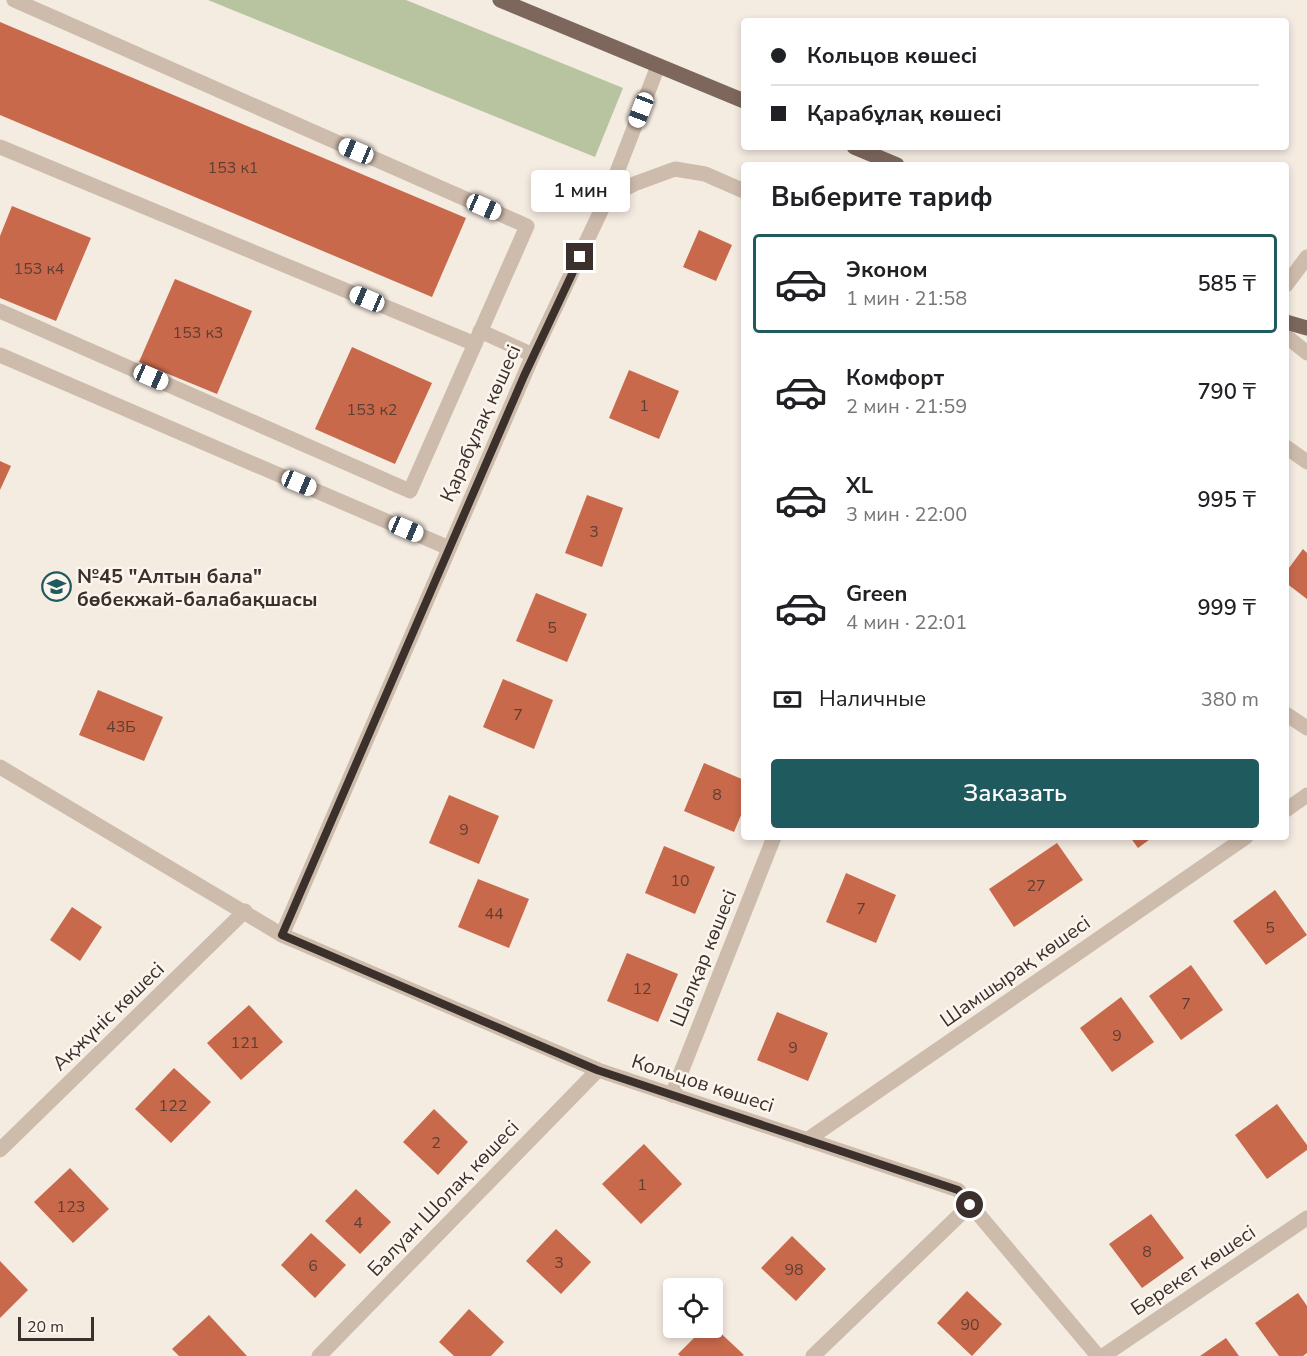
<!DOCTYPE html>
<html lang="ru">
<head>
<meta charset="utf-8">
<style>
	:root { --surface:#fff; --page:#f2f2f2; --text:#202124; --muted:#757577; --line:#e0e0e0; --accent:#1f5a5e }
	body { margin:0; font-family:"Nunito Sans",sans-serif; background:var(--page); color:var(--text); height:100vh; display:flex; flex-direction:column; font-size:22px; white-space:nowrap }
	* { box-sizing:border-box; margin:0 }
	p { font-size:20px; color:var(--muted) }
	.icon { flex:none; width:33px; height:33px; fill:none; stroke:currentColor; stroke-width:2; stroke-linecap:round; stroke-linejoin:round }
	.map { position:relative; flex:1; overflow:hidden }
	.sheet { position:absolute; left:741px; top:162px; width:548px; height:678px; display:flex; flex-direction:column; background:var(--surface); border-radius:6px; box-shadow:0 3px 9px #0003 }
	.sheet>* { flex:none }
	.banner { position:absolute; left:741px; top:18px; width:548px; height:132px; border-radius:6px; box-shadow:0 3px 9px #0003; display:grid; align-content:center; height:132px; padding:0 30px; background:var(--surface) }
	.buttons { position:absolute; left:663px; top:1278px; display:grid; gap:12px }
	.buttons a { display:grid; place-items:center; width:60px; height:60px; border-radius:6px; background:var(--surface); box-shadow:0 3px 9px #0003; font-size:30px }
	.scale { position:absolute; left:18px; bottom:15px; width:76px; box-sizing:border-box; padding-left:6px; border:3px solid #3b302b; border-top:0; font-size:16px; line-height:21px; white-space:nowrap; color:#3b302b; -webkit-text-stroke:4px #fbf5ee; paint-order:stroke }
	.end { position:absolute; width:27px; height:27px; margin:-14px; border:8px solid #3b302b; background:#fff; box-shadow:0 0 0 3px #fff }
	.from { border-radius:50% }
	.bubble { position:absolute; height:42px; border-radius:6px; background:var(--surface); box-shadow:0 3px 9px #0003; font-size:20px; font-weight:600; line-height:42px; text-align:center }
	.car { position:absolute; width:18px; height:36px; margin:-18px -9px; border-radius:8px; box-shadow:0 0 4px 2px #0007; background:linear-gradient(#fff 24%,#345 0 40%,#fff 0 76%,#345 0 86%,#fff 0) }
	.banner b { display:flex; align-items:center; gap:21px; height:57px; font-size:22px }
	.banner b+b { border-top:2px solid var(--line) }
	.banner i { width:15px; height:15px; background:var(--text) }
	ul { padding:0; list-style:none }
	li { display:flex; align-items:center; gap:18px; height:99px; margin:0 12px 9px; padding:0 18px; border:3px solid transparent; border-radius:6px }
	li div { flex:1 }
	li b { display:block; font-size:22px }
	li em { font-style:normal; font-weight:600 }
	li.on { border-color:var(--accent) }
	li>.icon { width:54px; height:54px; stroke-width:1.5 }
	h2 { padding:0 30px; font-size:27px; line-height:72px }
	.pay { display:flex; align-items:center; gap:15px; height:66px; padding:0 30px; font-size:22px }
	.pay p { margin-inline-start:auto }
	.cta { display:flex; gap:12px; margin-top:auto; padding:12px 30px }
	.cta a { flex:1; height:69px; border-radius:6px; background:var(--accent); color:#fff; font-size:24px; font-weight:600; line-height:69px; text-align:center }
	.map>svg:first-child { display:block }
</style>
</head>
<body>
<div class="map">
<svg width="1307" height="1356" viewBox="0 0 1307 1356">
	<rect width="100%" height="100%" fill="#f4ebe1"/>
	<!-- green -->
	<polygon fill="#b8c4a0" points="208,0 406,0 623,88 595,157"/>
	<!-- building -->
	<g fill="#c8694b">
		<polygon points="0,22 466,218 432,297 0,115"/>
		<polygon points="12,206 91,238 56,321 0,298 0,236"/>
		<polygon points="699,230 732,245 716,281 683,267"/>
		<polygon points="175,279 252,311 217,394 139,362"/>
		<polygon points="352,347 432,383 395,464 315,429"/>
		<polygon points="629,370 679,391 659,439 609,418"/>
		<polygon points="0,461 11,466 0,490"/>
		<polygon points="587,495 623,508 602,567 565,553"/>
		<polygon points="1303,549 1307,553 1307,599 1286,583 1286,572"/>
		<polygon points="536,593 587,614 567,662 516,641"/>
		<polygon points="503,679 553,700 534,749 483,727"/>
		<polygon points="98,690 163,717 144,761 79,735"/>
		<polygon points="704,763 744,780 744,808 734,832 684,811"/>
		<polygon points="449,795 499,816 479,864 429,843"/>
		<polygon points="1130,837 1153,837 1138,848"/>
		<polygon points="1057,843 1083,880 1014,927 989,889"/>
		<polygon points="664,846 715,867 695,914 645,893"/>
		<polygon points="846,873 896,895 876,943 826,922"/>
		<polygon points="478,879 529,899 509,948 458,927"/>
		<polygon points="1275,890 1307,935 1266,965 1233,921"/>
		<polygon points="72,907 102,927 80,961 50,940"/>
		<polygon points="627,953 678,974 658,1022 607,1001"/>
		<polygon points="1191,965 1223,1010 1181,1040 1149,996"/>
		<polygon points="1121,997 1154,1042 1112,1072 1080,1028"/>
		<polygon points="249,1005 283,1042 241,1080 207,1043"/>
		<polygon points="777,1012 828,1033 808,1081 757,1060"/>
		<polygon points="174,1068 211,1102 171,1143 135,1109"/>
		<polygon points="1277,1104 1307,1145 1307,1150 1267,1179 1235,1135"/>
		<polygon points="434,1109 468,1142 438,1175 403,1142"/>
		<polygon points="644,1144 682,1184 641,1224 602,1184"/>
		<polygon points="70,1168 109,1209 73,1243 34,1202"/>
		<polygon points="356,1189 391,1222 360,1254 325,1221"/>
		<polygon points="1151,1214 1184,1258 1142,1288 1109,1244"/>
		<polygon points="556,1229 591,1262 561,1294 526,1261"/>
		<polygon points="311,1233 346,1265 315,1298 281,1265"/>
		<polygon points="792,1236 826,1269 796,1301 761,1268"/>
		<polygon points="0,1261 28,1290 0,1318"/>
		<polygon points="967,1291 1002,1324 972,1356 937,1323"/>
		<polygon points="1298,1293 1307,1306 1307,1353 1303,1356 1279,1356 1255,1323"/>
		<polygon points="469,1309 504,1342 491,1356 454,1356 439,1342"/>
		<polygon points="209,1315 247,1356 179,1356 172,1349"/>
		<polygon points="712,1325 744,1355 742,1356 680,1356 678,1354 704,1328 712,1328"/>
		<polygon points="1226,1338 1239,1356 1200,1356"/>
	</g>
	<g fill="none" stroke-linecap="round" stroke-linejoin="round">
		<!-- minor -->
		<g stroke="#cdbbac" stroke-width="15">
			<polyline points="0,147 475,344"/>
			<polyline points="607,198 658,66"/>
			<polyline points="1286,285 1307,257"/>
			<polyline points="0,311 410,491 527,226 14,0"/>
			<polyline points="480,331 533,355"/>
			<polyline points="1286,336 1307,353"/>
			<polyline points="0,355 449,548"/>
			<polyline points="1286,447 1307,462"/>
			<polyline points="1286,714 1307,728"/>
			<polyline points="0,767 282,935 598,1070 958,1190 1098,1356"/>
			<polyline points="1286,810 1307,795"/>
			<polyline points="282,935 533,355 607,198 634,184 675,169 705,174 744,191"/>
			<polyline points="672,1095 774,837"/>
			<polyline points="807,1140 1246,837"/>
			<polyline points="0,1150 245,911"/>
			<polyline points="319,1356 598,1070"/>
			<polyline points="813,1356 970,1205"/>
			<polyline points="1103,1356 1307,1218"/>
		</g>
		<!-- major -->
		<g stroke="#7d675c" stroke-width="15">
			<polyline points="500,0 744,101"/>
			<polyline points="854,147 897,165"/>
			<polyline points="1286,322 1307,328"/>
		</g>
	</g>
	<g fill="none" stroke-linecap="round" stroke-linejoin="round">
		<!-- route -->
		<polyline stroke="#3b302b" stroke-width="8" points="580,257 524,376 282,935 597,1070 958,1190 970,1205"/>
	</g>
	<!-- icons -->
	<defs>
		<symbol id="school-ring" viewBox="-11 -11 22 22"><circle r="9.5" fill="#fbf5ee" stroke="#1f5a5e" stroke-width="1.5"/><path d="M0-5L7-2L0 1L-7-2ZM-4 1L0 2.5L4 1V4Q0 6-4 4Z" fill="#1f5a5e"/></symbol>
	</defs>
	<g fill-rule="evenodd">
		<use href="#school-ring" x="40" y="570" width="33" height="33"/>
	</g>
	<g text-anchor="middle" stroke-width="5" stroke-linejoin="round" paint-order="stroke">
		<!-- number labels -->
		<g font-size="16" fill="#5e3e33">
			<text x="233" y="173">153 к1</text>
			<text x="39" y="274">153 к4</text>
			<text x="198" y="338">153 к3</text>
			<text x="644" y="411">1</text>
			<text x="372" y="415">153 к2</text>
			<text x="594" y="537">3</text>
			<text x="552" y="633">5</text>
			<text x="518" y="720">7</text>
			<text x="121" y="732">43Б</text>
			<text x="717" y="800">8</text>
			<text x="464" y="835">9</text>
			<text x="680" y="886">10</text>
			<text x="1036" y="891">27</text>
			<text x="861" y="914">7</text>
			<text x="494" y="919">44</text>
			<text x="1270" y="933">5</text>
			<text x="642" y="994">12</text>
			<text x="1186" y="1009">7</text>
			<text x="1117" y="1041">9</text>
			<text x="245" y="1048">121</text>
			<text x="793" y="1053">9</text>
			<text x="173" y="1111">122</text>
			<text x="436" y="1148">2</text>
			<text x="642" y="1190">1</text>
			<text x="71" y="1212">123</text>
			<text x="358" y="1228">4</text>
			<text x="1147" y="1257">8</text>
			<text x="559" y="1268">3</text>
			<text x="313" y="1271">6</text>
			<text x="794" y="1275">98</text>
			<text x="970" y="1330">90</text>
		</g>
		<!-- street labels -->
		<g font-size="20" fill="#3b302b" stroke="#fbf5ee">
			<text transform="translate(480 423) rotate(-66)" y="7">Қарабұлақ көшесі</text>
			<text transform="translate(703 958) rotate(-68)" y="7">Шалқар көшесі</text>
			<text transform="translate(1015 971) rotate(-35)" y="7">Шамшырақ көшесі</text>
			<text transform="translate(108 1016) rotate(-44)" y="7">Ақжүніс көшесі</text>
			<text transform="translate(703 1083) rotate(18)" y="7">Кольцов көшесі</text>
			<text transform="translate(443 1198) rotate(-46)" y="7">Балуан Шолақ көшесі</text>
			<text transform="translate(1193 1270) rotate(-34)" y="7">Берекет көшесі</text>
		</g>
		<!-- poi labels -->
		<g font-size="20" font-weight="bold" fill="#3b302b" stroke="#fbf5ee" text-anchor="start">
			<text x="77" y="583">№45 "Алтын бала"<tspan x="77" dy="23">бөбекжай-балабақшасы</tspan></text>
		</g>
	</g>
</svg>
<div class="buttons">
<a><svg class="icon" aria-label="locate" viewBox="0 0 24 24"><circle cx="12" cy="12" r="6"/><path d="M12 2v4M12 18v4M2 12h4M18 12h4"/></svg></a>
</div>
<div class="scale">20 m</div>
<i class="end from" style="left:970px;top:1205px"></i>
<i class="end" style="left:580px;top:257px"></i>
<div class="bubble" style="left:531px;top:170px;width:99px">1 мин</div>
<i class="car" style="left:641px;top:110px;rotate:201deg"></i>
<i class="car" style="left:356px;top:151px;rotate:293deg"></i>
<i class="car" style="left:484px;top:207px;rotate:114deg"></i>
<i class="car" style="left:367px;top:299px;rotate:293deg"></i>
<i class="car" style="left:151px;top:377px;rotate:114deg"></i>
<i class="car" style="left:299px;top:483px;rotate:113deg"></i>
<i class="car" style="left:406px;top:529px;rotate:113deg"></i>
<div class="banner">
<b><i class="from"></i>Кольцов көшесі</b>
<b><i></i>Қарабұлақ көшесі</b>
</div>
<section class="sheet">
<h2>Выберите тариф</h2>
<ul>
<li class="on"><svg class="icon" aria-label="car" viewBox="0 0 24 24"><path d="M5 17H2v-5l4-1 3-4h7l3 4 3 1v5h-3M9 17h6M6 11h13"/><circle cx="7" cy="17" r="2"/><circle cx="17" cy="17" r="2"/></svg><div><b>Эконом</b><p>1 мин · 21:58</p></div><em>585 ₸</em></li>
<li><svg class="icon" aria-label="car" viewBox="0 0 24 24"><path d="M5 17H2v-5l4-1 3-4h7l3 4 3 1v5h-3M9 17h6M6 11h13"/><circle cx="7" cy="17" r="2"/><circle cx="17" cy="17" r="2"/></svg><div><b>Комфорт</b><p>2 мин · 21:59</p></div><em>790 ₸</em></li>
<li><svg class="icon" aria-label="car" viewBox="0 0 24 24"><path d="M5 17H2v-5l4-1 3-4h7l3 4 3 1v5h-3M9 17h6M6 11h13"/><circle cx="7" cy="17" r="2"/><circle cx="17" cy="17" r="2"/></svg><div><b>XL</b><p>3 мин · 22:00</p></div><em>995 ₸</em></li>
<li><svg class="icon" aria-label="car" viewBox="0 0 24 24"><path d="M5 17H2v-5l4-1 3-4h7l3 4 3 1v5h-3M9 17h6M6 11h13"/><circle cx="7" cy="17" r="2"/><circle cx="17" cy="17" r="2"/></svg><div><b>Green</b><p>4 мин · 22:01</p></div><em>999 ₸</em></li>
</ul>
<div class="pay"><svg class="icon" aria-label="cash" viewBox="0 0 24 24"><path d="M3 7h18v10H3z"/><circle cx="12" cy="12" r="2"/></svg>Наличные<p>380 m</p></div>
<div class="cta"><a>Заказать</a></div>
</section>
</div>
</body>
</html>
